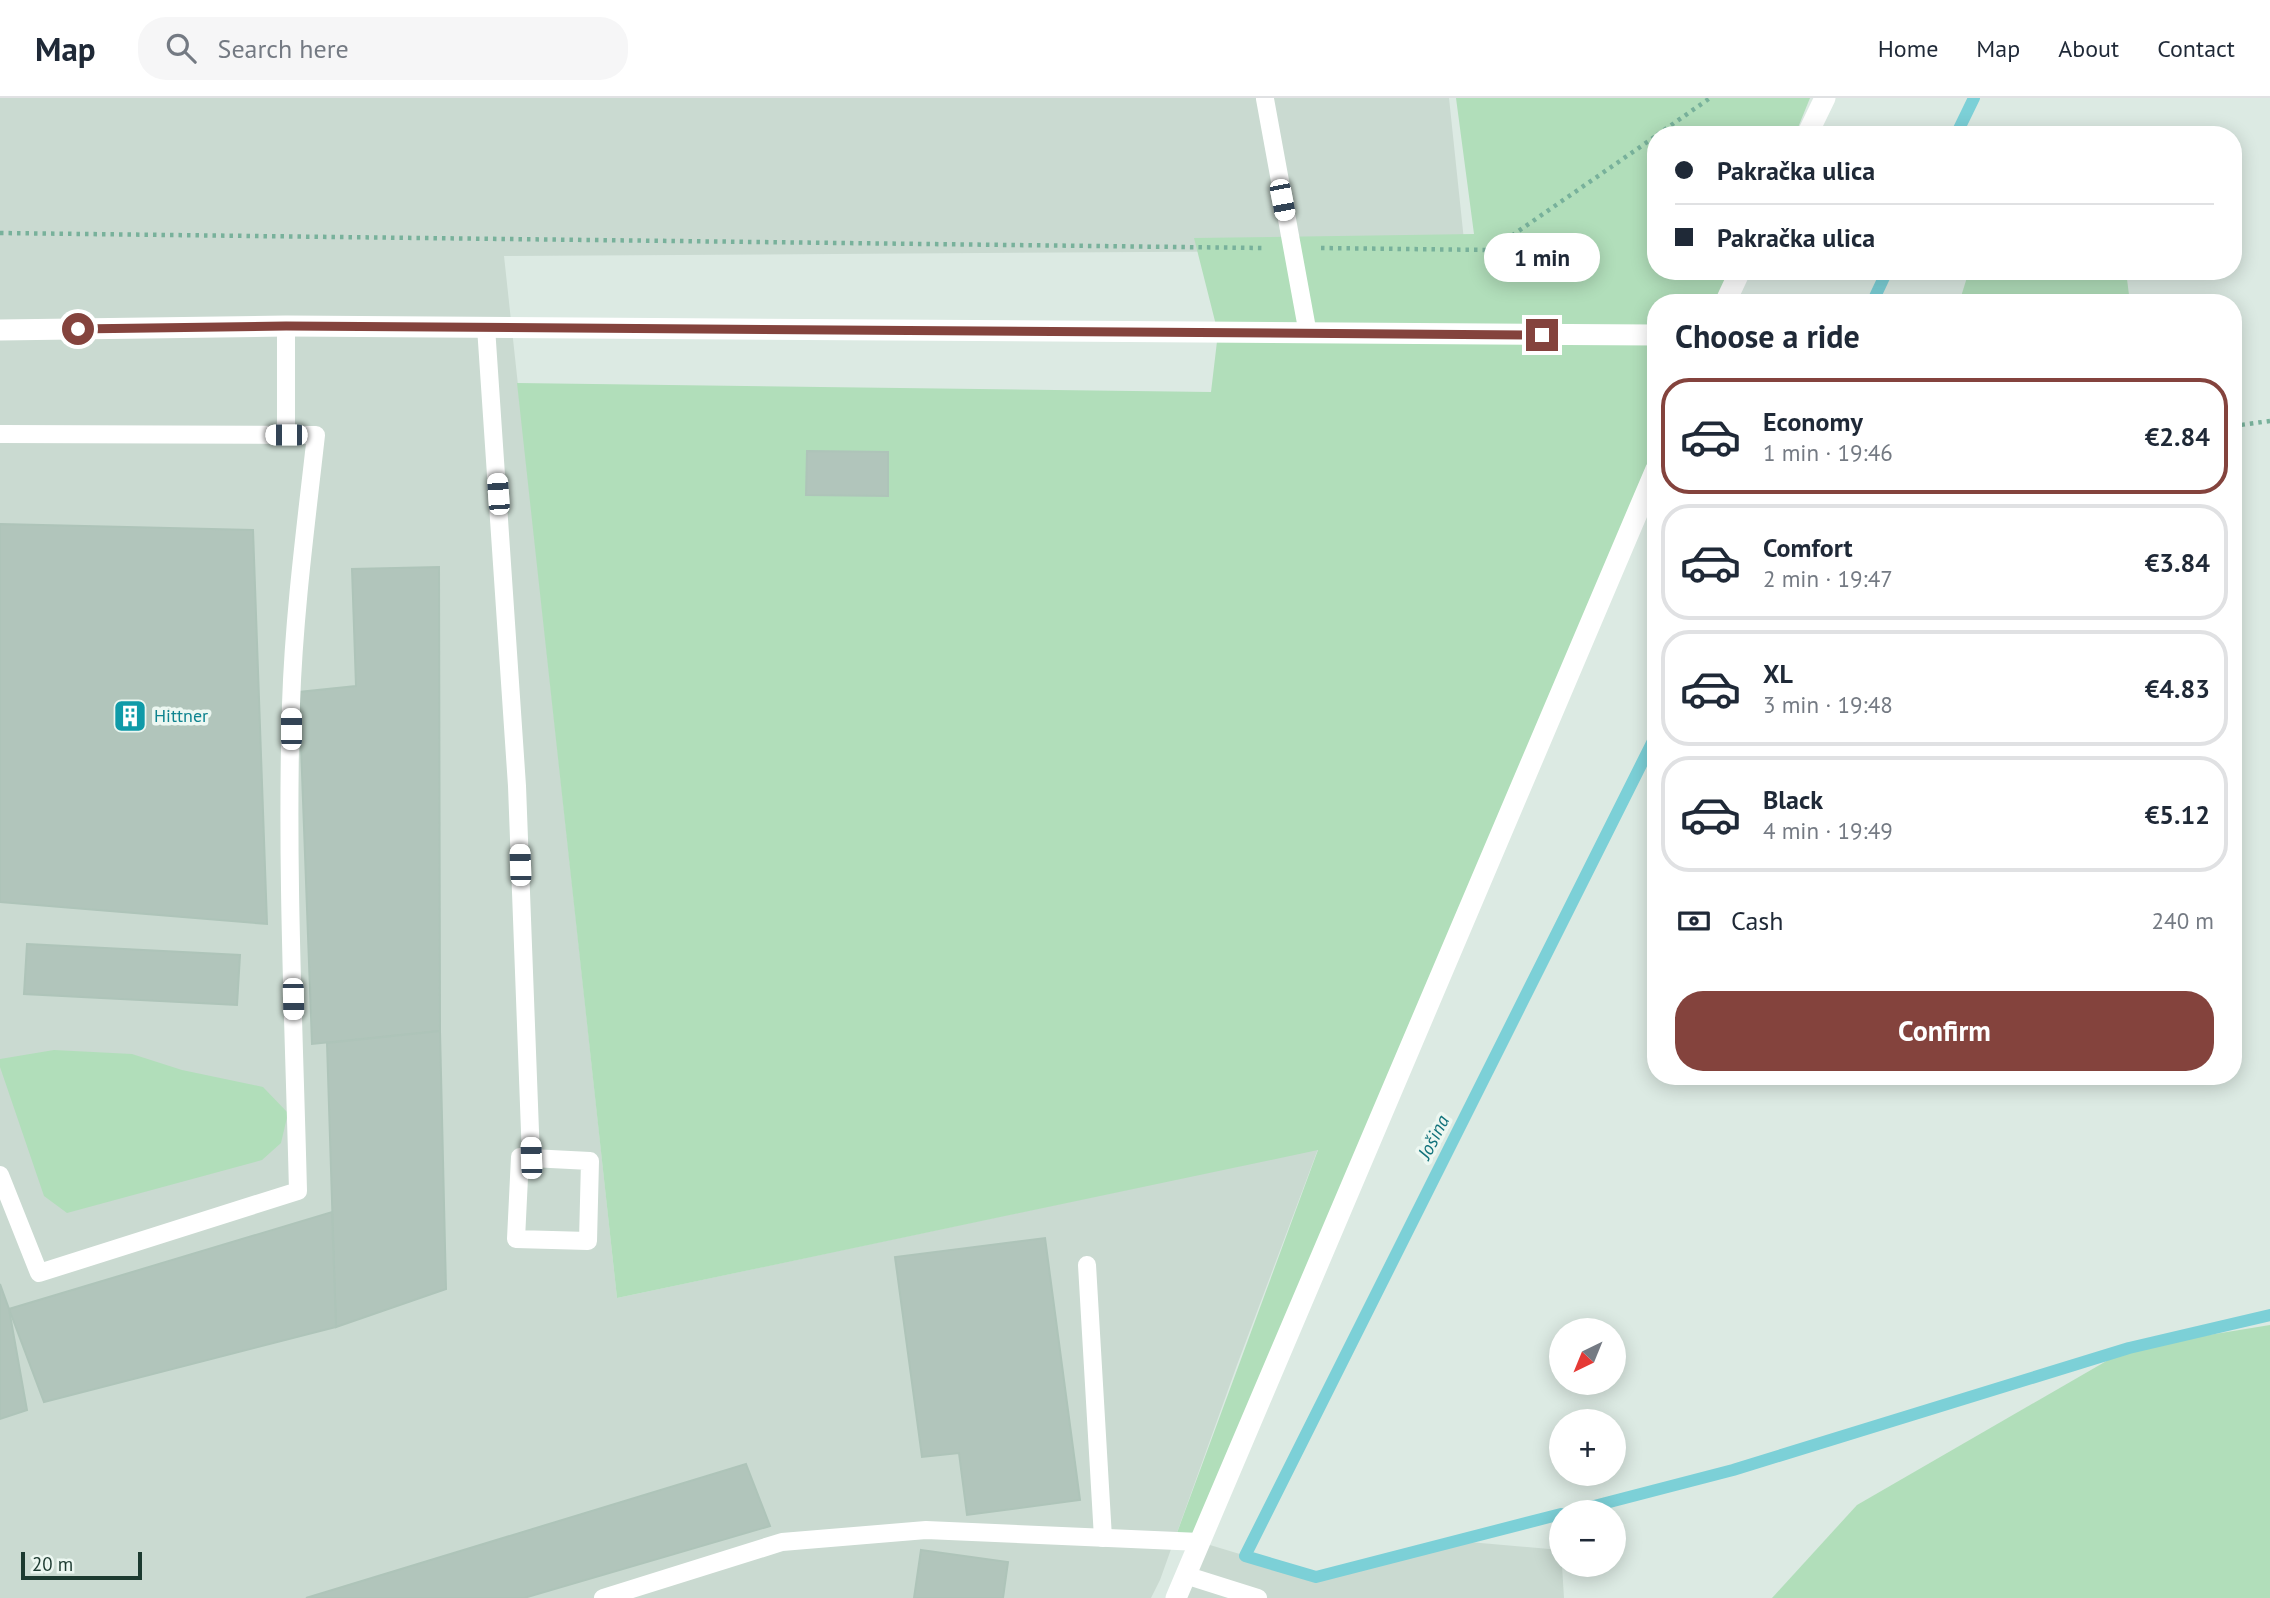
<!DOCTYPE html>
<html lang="en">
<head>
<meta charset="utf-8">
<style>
	:root { --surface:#fff; --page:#f6f6f7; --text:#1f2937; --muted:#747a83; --line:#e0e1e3; --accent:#84433d }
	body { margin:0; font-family:"PT Sans",sans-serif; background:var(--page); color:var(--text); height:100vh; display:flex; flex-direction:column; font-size:26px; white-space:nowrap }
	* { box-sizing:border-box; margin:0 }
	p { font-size:23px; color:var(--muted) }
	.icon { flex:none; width:38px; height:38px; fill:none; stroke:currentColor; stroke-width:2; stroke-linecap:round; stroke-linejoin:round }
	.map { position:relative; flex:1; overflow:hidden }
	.sheet { position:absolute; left:1647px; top:196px; width:595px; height:791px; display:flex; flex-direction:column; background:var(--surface); border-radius:28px; box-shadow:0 4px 18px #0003 }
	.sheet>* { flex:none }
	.banner { position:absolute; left:1647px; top:28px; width:595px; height:154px; border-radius:28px; box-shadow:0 4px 18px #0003; display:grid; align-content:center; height:154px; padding:0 28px; background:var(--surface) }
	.needle { width:46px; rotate:223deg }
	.controls { position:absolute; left:1549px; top:1220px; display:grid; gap:14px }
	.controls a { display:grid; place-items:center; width:77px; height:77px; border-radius:50%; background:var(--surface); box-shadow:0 4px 18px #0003; font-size:35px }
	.scale { position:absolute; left:21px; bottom:18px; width:121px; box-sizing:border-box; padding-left:7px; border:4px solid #1c3a30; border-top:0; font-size:19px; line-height:24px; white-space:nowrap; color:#1c3a30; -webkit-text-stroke:5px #ecf7f1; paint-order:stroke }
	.end { position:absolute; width:32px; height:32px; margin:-16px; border:9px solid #84433d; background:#fff; box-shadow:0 0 0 4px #fff }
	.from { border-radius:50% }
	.bubble { position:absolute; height:49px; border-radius:24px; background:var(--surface); box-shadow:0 4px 18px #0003; font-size:23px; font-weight:600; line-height:49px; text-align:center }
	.car { position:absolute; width:21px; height:42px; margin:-21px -10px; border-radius:9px; box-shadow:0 0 5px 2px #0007; background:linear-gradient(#fff 24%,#345 0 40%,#fff 0 76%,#345 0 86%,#fff 0) }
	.banner b { display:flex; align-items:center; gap:24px; height:66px; font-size:26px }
	.banner b+b { border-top:2px solid var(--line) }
	.banner i { width:18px; height:18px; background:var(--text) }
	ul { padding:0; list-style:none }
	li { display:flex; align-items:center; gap:21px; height:116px; margin:0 14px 10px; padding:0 14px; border:4px solid var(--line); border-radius:28px }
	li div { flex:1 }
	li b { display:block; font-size:26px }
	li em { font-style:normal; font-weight:600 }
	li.current { border-color:var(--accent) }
	li>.icon { width:63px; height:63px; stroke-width:1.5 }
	h2 { padding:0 28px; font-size:32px; line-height:84px }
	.pay { display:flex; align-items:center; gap:18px; height:77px; padding:0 28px; font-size:26px }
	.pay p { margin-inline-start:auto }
	.primary-button { display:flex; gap:14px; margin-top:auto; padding:14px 28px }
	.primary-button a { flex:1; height:80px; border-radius:28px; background:var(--accent); color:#fff; font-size:28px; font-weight:600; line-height:80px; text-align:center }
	header { display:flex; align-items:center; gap:42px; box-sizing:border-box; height:98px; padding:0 35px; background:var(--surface); border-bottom:2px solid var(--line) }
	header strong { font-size:33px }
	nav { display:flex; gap:38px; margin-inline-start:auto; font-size:24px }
	.search { width:490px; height:63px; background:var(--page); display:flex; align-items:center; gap:18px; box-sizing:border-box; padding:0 24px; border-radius:28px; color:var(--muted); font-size:26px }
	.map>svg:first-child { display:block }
</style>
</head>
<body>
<header>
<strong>Map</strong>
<div class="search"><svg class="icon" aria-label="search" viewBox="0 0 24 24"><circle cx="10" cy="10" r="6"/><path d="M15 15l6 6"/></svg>Search here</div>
<nav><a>Home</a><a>Map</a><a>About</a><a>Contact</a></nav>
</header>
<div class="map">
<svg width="2270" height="1500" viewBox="0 0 2270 1500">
	<rect width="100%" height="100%" fill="#dceae3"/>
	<!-- built -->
	<g fill="#cadad1">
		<polygon points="0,0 1449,0 1465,152 504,158 617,1200 1318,1051 1237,1267 1160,1482 1151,1500 0,1500"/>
		<polygon points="1458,1443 1561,1452 1564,1500 1176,1500 1200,1444 1316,1479"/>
	</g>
	<!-- green -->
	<g fill="#b1deba">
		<polygon points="1456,0 1810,0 1795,37 1656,37 1656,173 1738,173 1725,205 1656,205 1655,370 1200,1444 1174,1443 1318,1052 617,1200 517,285 1211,294 1218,235 1194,140 1474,136"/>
		<polygon points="1969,173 2049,173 2051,178 2076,173 2126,173 2130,205 1959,205"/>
		<polygon points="54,952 132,956 182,972 263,989 288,1015 281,1045 262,1062 67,1115 44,1098 0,969 0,961"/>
		<polygon points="2270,1227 2270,1500 1772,1500 1857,1407 2129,1250"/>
	</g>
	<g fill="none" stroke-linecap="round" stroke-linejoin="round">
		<!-- stream -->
		<g stroke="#7cd0d7" stroke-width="12">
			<polyline points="1956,37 1974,0"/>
			<polyline points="1872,205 1887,173"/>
			<polyline points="1571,1414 1733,1372 2129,1250 2270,1217"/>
			<polyline points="1561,1416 1316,1479 1245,1458 1656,637"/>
		</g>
	</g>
	<!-- building -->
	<g fill="#b1c5bb" stroke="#aec4b9" stroke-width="2">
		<polygon points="807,353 888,354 888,398 806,397"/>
		<polygon points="0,426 253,432 267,826 0,804"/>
		<polygon points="439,469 440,933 312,946 299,594 356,588 352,471"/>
		<polygon points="27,846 240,857 237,907 24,896"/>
		<polygon points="440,933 446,1191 336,1229 327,945"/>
		<polygon points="332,1114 336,1229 44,1304 9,1211"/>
		<polygon points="1045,1140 1080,1402 967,1417 959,1355 922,1359 895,1159"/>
		<polygon points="0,1186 9,1211 27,1312 0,1321"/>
		<polygon points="746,1366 770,1428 524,1500 306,1500"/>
		<polygon points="921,1452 1008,1464 1003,1500 914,1500"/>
	</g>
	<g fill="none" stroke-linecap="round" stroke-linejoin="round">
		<!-- path -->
		<g stroke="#78b19b" stroke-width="4.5" stroke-dasharray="3.5 5" stroke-linecap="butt">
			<polyline points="1657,37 1710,0"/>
			<polyline points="0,135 1263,150"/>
			<polyline points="1321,150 1491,152 1656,38"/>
			<polyline points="2233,328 2270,323"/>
		</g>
		<!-- lane -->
		<g stroke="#fff" stroke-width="18">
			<polyline points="1265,1 1308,236"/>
			<polyline points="286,228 286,337"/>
			<polyline points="486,229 517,688 531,1060 520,1059 516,1141 588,1143 590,1063 531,1060"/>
			<path d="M0 336 316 337C306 426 294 516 291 606 286 768 294 931 298 1093L39 1175 0 1077"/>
			<polyline points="1087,1167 1103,1440"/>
			<polyline points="1185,1477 1258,1500"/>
			<polyline points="603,1500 782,1444 926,1432 1200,1444"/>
		</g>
		<!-- street -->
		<g stroke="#fff" stroke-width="21">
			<polyline points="1807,37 1825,0"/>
			<polyline points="1725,205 1740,173"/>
			<polyline points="0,232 286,228 1656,237"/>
			<polyline points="1176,1500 1656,371"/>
		</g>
	</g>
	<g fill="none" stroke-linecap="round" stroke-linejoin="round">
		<!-- route -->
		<polyline stroke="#84433d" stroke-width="9" points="78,231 286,228 1542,237"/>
	</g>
	<!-- icons -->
	<defs>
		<symbol id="building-square" viewBox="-11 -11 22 22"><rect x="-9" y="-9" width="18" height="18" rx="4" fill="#0f9aa8" stroke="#ecf7f1"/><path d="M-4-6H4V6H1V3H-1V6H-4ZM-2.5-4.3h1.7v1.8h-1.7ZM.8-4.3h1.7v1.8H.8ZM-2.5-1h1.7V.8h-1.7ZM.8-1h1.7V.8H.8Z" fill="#fff"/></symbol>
	</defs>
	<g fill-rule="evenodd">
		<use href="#building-square" x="111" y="599" width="38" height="38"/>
	</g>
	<g text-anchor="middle" stroke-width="7" stroke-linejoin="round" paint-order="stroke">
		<!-- culture labels -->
		<g font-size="18" fill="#0d838f" stroke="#ecf7f1" text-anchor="start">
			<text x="154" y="624">Hittner</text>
		</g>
		<!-- water labels -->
		<g font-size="19" font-style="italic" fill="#11727b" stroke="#ecf7f1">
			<text transform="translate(1433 1039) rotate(-63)" y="7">Jošina</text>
		</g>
	</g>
</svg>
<div class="controls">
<a><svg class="needle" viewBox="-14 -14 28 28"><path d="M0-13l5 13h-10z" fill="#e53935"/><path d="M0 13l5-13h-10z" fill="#747a83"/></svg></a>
<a>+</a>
<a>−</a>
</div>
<div class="scale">20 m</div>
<i class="end from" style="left:78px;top:231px"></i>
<i class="end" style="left:1542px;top:237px"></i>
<div class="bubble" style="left:1484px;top:135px;width:116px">1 min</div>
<i class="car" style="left:1282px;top:102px;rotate:169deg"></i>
<i class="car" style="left:286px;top:337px;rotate:270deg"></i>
<i class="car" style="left:498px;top:396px;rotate:356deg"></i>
<i class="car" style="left:291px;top:631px;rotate:0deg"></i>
<i class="car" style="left:520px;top:767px;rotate:358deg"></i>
<i class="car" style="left:293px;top:901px;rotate:179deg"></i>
<i class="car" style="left:531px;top:1060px;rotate:358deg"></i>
<div class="banner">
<b><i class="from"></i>Pakračka ulica</b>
<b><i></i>Pakračka ulica</b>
</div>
<section class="sheet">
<h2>Choose a ride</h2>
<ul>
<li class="current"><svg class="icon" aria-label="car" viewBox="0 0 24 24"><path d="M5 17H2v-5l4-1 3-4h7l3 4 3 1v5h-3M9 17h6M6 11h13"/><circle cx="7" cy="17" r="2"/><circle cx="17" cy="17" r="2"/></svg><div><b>Economy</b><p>1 min · 19:46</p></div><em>€2.84</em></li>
<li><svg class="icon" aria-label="car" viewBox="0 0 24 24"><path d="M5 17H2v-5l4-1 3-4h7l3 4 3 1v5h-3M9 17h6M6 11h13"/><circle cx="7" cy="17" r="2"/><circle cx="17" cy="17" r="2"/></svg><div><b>Comfort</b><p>2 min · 19:47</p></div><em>€3.84</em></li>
<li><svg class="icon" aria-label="car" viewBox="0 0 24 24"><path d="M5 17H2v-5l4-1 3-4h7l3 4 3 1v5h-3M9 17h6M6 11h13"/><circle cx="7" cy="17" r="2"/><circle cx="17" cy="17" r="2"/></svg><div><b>XL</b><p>3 min · 19:48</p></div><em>€4.83</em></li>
<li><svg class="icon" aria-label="car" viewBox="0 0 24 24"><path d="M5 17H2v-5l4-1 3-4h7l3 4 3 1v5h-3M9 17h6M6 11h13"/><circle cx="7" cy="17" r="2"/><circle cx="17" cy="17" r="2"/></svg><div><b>Black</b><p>4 min · 19:49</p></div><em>€5.12</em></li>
</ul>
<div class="pay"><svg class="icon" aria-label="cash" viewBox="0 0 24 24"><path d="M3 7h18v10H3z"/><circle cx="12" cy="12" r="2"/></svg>Cash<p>240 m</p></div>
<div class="primary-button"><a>Confirm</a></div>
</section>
</div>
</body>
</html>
